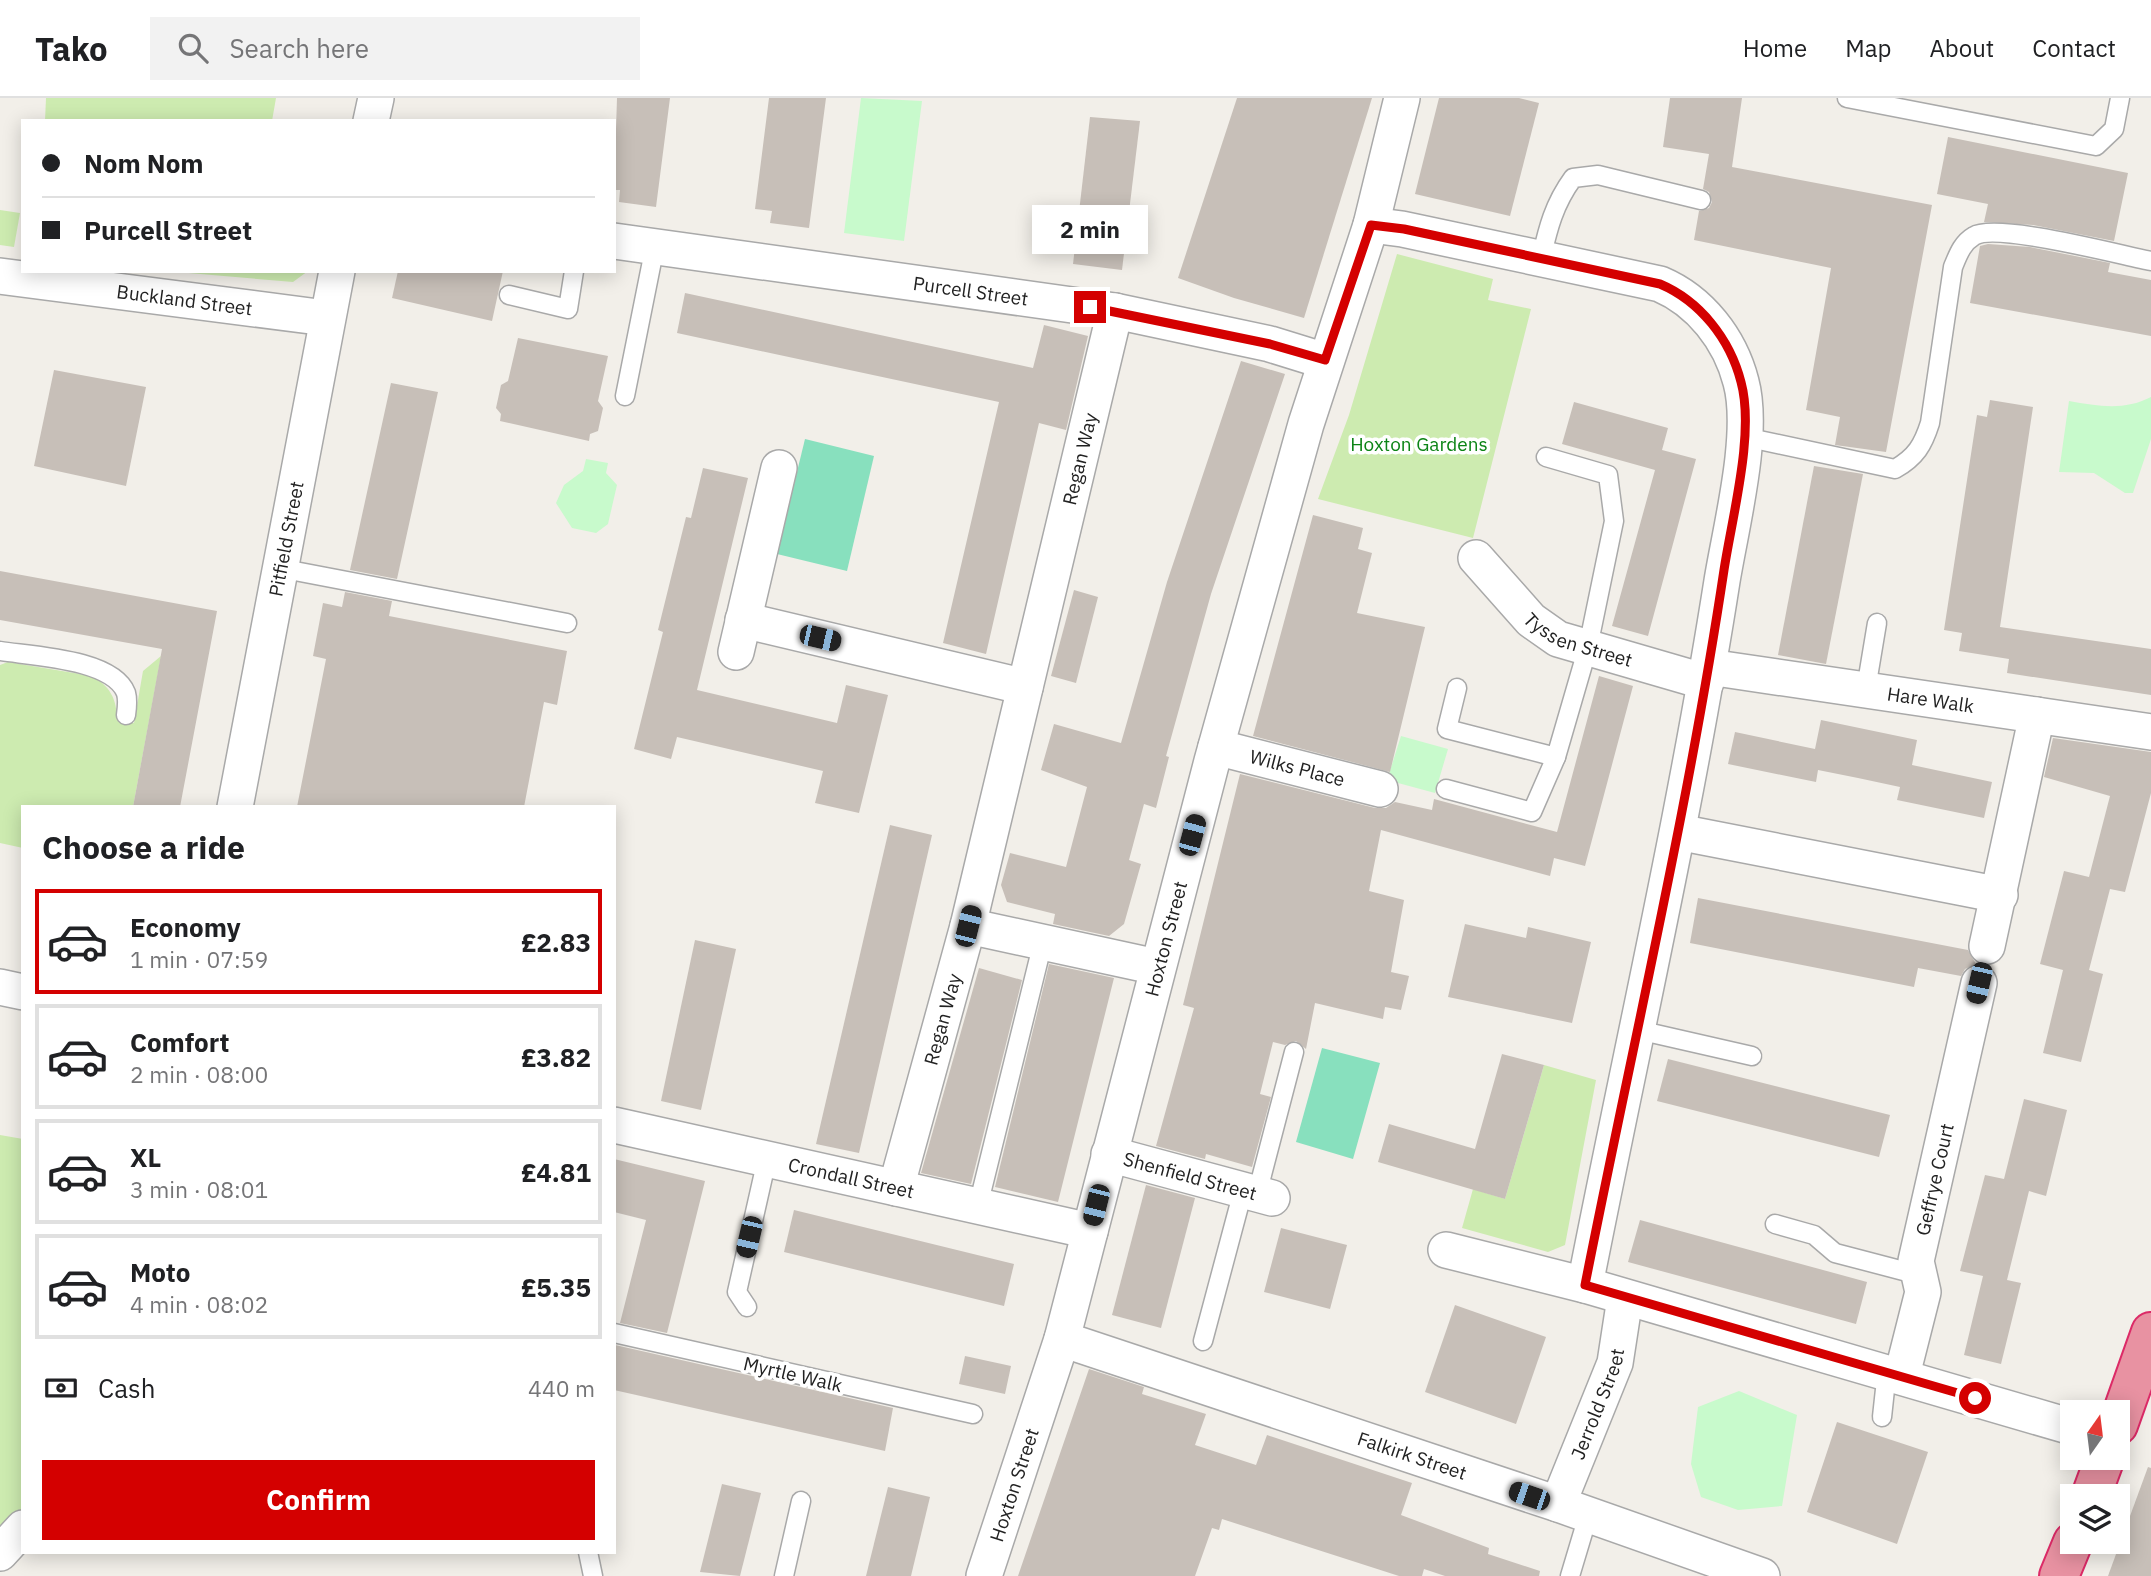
<!DOCTYPE html>
<html lang="en">
<head>
<meta charset="utf-8">
<style>
	:root { --surface:#fff; --page:#f2f2f2; --text:#202124; --muted:#757577; --line:#e0e0e0; --accent:#d40000 }
	body { margin:0; font-family:"IBM Plex Sans",sans-serif; background:var(--page); color:var(--text); height:100vh; display:flex; flex-direction:column; font-size:26px; white-space:nowrap }
	* { box-sizing:border-box; margin:0 }
	p { font-size:23px; color:var(--muted) }
	.icon { flex:none; width:38px; height:38px; fill:none; stroke:currentColor; stroke-width:2; stroke-linecap:round; stroke-linejoin:round }
	.map { position:relative; flex:1; overflow:hidden }
	.panel { position:absolute; left:21px; top:707px; width:595px; height:749px; display:flex; flex-direction:column; background:var(--surface); border-radius:0px; box-shadow:0 4px 18px #0003 }
	.panel>* { flex:none }
	.banner { position:absolute; left:21px; top:21px; width:595px; height:154px; border-radius:0px; box-shadow:0 4px 18px #0003; display:grid; align-content:center; height:154px; padding:0 21px; background:var(--surface) }
	.needle { width:46px; rotate:14deg }
	.fabs { position:absolute; left:2060px; top:1302px; display:grid; gap:14px }
	.fabs a { display:grid; place-items:center; width:70px; height:70px; border-radius:0px; background:var(--surface); box-shadow:0 4px 18px #0003; font-size:35px }
	.end { position:absolute; width:32px; height:32px; margin:-16px; border:9px solid #d40000; background:#fff; box-shadow:0 0 0 4px #fff }
	.from { border-radius:50% }
	.bubble { position:absolute; height:49px; border-radius:0px; background:var(--surface); box-shadow:0 4px 18px #0003; font-size:23px; font-weight:700; line-height:49px; text-align:center }
	.car { position:absolute; width:21px; height:42px; margin:-21px -10px; border-radius:9px; box-shadow:0 0 5px 2px #0007; background:linear-gradient(#222 24%,#8ab4d8 0 40%,#222 0 76%,#8ab4d8 0 86%,#222 0) }
	.banner b { display:flex; align-items:center; gap:24px; height:66px; font-size:26px }
	.banner b+b { border-top:2px solid var(--line) }
	.banner i { width:18px; height:18px; background:var(--text) }
	ul { padding:0; list-style:none }
	li { display:flex; align-items:center; gap:21px; height:105px; margin:0 14px 10px; padding:0 7px; border:4px solid var(--line); border-radius:0px }
	li div { flex:1 }
	li b { display:block; font-size:26px }
	li em { font-style:normal; font-weight:700 }
	li.active { border-color:var(--accent) }
	li>.icon { width:63px; height:63px; stroke-width:1.5 }
	h2 { padding:0 21px; font-size:32px; line-height:84px }
	.pay { display:flex; align-items:center; gap:18px; height:77px; padding:0 21px; font-size:26px }
	.pay p { margin-inline-start:auto }
	.primary-button { display:flex; gap:14px; margin-top:auto; padding:14px 21px }
	.primary-button a { flex:1; height:80px; border-radius:0px; background:var(--accent); color:#fff; font-size:28px; font-weight:700; line-height:80px; text-align:center }
	header { display:flex; align-items:center; gap:42px; box-sizing:border-box; height:98px; padding:0 35px; background:var(--surface); border-bottom:2px solid var(--line) }
	header strong { font-size:33px }
	nav { display:flex; gap:38px; margin-inline-start:auto; font-size:24px }
	.search { width:490px; height:63px; background:var(--page); display:flex; align-items:center; gap:18px; box-sizing:border-box; padding:0 24px; border-radius:0px; color:var(--muted); font-size:26px }
	.map>svg:first-child { display:block }
</style>
</head>
<body>
<header>
<strong>Tako</strong>
<div class="search"><svg class="icon" aria-label="search" viewBox="0 0 24 24"><circle cx="10" cy="10" r="6"/><path d="M15 15l6 6"/></svg>Search here</div>
<nav><a>Home</a><a>Map</a><a>About</a><a>Contact</a></nav>
</header>
<div class="map">
<svg width="2151" height="1478" viewBox="0 0 2151 1478">
	<rect width="100%" height="100%" fill="#f2efe9"/>
	<!-- grass -->
	<g fill="#cdebb0">
		<polygon points="46,0 276,0 272,23 45,23"/>
		<polygon points="0,112 20,115 14,149 0,147"/>
		<polygon points="1397,156 1493,181 1488,202 1531,211 1473,440 1318,401 1349,317"/>
		<polygon points="165,173 308,173 293,184"/>
		<path d="M161 558 133 709H23V750L0 745V567L8 564 92 578C110 588 117 601 117 622L134 625 143 573Z"/>
		<polygon points="1544,967 1596,982 1565,1147 1548,1154 1462,1130 1473,1091 1505,1101"/>
		<polygon points="0,1037 23,1041 23,1413 0,1435"/>
	</g>
	<!-- park -->
	<g fill="#c8facc">
		<polygon points="861,0 922,3 904,143 844,135"/>
		<path d="M2151 299V341L2133 395H2125L2094 375 2059 374 2069 303C2098 308 2124 313 2151 299Z"/>
		<polygon points="586,361 608,365 606,375 617,387 608,426 596,435 572,430 556,405 564,387 583,373"/>
		<polygon points="1401,638 1448,651 1435,695 1387,682"/>
		<polygon points="1739,1293 1797,1317 1782,1408 1738,1412 1701,1399 1691,1366 1698,1309"/>
	</g>
	<!-- pitch -->
	<g fill="#88e0be">
		<polygon points="805,341 874,358 847,473 777,456"/>
		<polygon points="1322,950 1380,965 1353,1061 1296,1044"/>
	</g>
	<!-- building -->
	<g fill="#c7bfb8">
		<polygon points="617,0 670,0 656,109 619,104 620,92 614,92"/>
		<polygon points="769,0 826,0 809,130 770,125 772,113 755,111"/>
		<polygon points="1237,0 1372,0 1304,220 1234,200 1178,180"/>
		<polygon points="1439,0 1519,0 1539,5 1510,118 1415,96"/>
		<polygon points="1670,0 1742,0 1732,69 1932,107 1886,354 1835,347 1840,319 1806,312 1831,170 1694,142 1699,113 1709,110 1712,104 1709,94 1703,91 1709,56 1663,49"/>
		<polygon points="1090,19 1140,23 1122,172 1073,166"/>
		<polygon points="1948,39 2128,75 2114,143 2033,127 1984,124 1988,106 1937,96"/>
		<polygon points="1988,146 2030,149 2110,165 2108,174 2151,182 2151,238 1970,205 1980,148"/>
		<polygon points="398,173 503,173 492,223 392,200"/>
		<polygon points="685,195 1033,270 1044,227 1088,238 1066,332 1039,325 986,556 943,545 999,304 677,235"/>
		<polygon points="518,240 608,258 598,303 603,310 598,333 590,336 589,343 500,323 501,316 496,310 501,287 508,283"/>
		<polygon points="1241,263 1285,276 1211,496 1166,658 1169,659 1156,710 1144,706 1129,762 1141,766 1124,826 1109,838 1053,826 1055,816 1007,804 1001,787 1010,755 1066,769 1087,689 1041,672 1054,626 1121,645 1167,484"/>
		<polygon points="54,272 146,289 126,388 34,368"/>
		<polygon points="391,285 438,294 397,481 350,472"/>
		<polygon points="1990,302 2033,309 2000,529 2151,551 2151,597 2007,575 2009,561 1959,553 1962,535 1944,532 1977,317 1987,319"/>
		<polygon points="1574,304 1668,330 1662,352 1696,361 1648,538 1612,528 1655,372 1562,346"/>
		<polygon points="1814,368 1863,376 1826,566 1778,557"/>
		<polygon points="703,370 748,380 697,592 837,625 846,587 888,597 859,715 815,705 823,673 677,639 671,661 634,651 663,534 658,532 686,419 691,420"/>
		<polygon points="1313,417 1363,430 1358,451 1372,455 1357,515 1425,529 1390,674 1253,638"/>
		<polygon points="0,473 217,513 180,709 133,709 162,551 0,522"/>
		<polygon points="1074,492 1098,499 1076,585 1051,578"/>
		<polygon points="345,494 392,503 389,518 567,553 557,607 544,604 524,709 297,709 326,561 313,558 323,505 342,509"/>
		<polygon points="1599,578 1633,588 1585,768 1554,760 1550,778 1381,732 1369,793 1404,802 1391,874 1409,878 1401,912 1385,909 1383,921 1315,905 1306,951 1296,943 1285,947 1273,944 1260,996 1271,999 1252,1069 1206,1056 1205,1061 1156,1048 1194,910 1183,907 1240,676 1375,710 1386,710 1395,704 1432,712 1434,701 1557,734"/>
		<polygon points="1821,622 1917,642 1912,667 1992,684 1984,720 1897,702 1900,689 1858,680 1818,672 1816,684 1728,666 1735,634 1815,651"/>
		<polygon points="2053,640 2151,654 2151,695 2125,794 2110,791 2089,872 2103,876 2081,964 2043,955 2063,872 2040,866 2064,773 2089,779 2110,698 2044,679"/>
		<polygon points="890,727 932,737 859,1055 816,1046"/>
		<polygon points="1698,800 1968,852 1976,866 1965,871 1961,878 1918,870 1914,889 1690,845"/>
		<polygon points="1465,826 1526,840 1528,829 1591,844 1572,925 1448,899"/>
		<polygon points="695,842 736,851 701,1012 661,1003"/>
		<polygon points="1049,866 1114,880 1058,1104 995,1089"/>
		<polygon points="979,870 1022,882 971,1086 921,1075"/>
		<polygon points="1502,956 1544,967 1505,1101 1378,1064 1389,1026 1475,1051"/>
		<polygon points="1668,961 1890,1017 1879,1059 1657,1003"/>
		<polygon points="2024,1001 2067,1012 2046,1098 2029,1093 2007,1182 2021,1185 2001,1266 1964,1257 1983,1178 1960,1173 1985,1077 2004,1081"/>
		<polygon points="614,1061 705,1083 667,1235 620,1225 646,1122 614,1114"/>
		<polygon points="1146,1087 1195,1100 1161,1230 1112,1217"/>
		<polygon points="794,1112 1014,1166 1004,1208 784,1154"/>
		<polygon points="1640,1122 1867,1184 1856,1226 1628,1164"/>
		<polygon points="1281,1130 1347,1147 1330,1211 1264,1194"/>
		<polygon points="1455,1207 1546,1239 1516,1326 1425,1294"/>
		<polygon points="615,1247 893,1310 885,1353 614,1292"/>
		<polygon points="965,1258 1011,1268 1005,1296 959,1286"/>
		<polygon points="1089,1271 1144,1289 1142,1296 1206,1316 1195,1347 1256,1367 1267,1337 1412,1385 1401,1417 1489,1450 1488,1456 1540,1473 1539,1478 1445,1478 1424,1471 1422,1478 1399,1478 1222,1421 1219,1432 1212,1430 1195,1478 1018,1478"/>
		<polygon points="1837,1324 1928,1354 1897,1446 1807,1414"/>
		<polygon points="2148,1369 2151,1370 2151,1478 2108,1478"/>
		<polygon points="722,1386 761,1395 740,1478 700,1474"/>
		<polygon points="888,1389 930,1399 911,1478 866,1478"/>
	</g>
	<g fill="none" stroke-linecap="round" stroke-linejoin="round">
		<defs>
			<g id="lane">
				<polyline points="1847,0 2096,48 2114,31 2120,0"/>
				<path d="M1541 161C1548 130 1554 106 1573 80L1598 77 1701 102"/>
				<polyline points="509,197 568,211 574,173"/>
				<polyline points="625,298 655,148"/>
				<path d="M1745 339 1895 371C1916 359 1923 347 1930 325L1953 169C1958 157 1962 145 1974 138 1996 124 2120 157 2151 163"/>
				<polyline points="279,470 567,525"/>
				<path d="M0 553C32 558 113 561 126 595 128 602 127 610 126 617"/>
				<polyline points="1457,590 1447,631 1556,659"/>
				<polyline points="1866,591 1877,525"/>
				<polyline points="1446,691 1532,714 1556,659 1588,549 1614,423 1608,377 1546,359"/>
				<polyline points="1638,932 1752,958"/>
				<polyline points="1257,1096 1294,954"/>
				<polyline points="978,1108 1043,844"/>
				<polyline points="1775,1126 1814,1137 1835,1155 1919,1177"/>
				<polyline points="747,1209 737,1194 767,1061"/>
				<polyline points="614,1235 973,1316"/>
				<polyline points="1203,1243 1243,1093"/>
				<polyline points="1882,1319 1887,1273"/>
				<polyline points="588,1454 593,1478"/>
				<polyline points="784,1478 801,1403"/>
				<polyline points="1570,1478 1588,1418"/>
			</g>
			<g id="street">
				<polyline points="371,23 376,0"/>
				<path d="M1371 127 1402 131 1660 186C1700 203 1730 241 1741 284 1755 336 1731 428 1722 483 1685 719 1631 952 1585 1187"/>
				<path id="s1" d="M614 143 1115 213 1270 246 1325 263"/>
				<path id="s2" d="M0 178 326 220"/>
				<path id="s3" d="M1476 460 1531 522 1558 541 1706 584"/>
				<polyline points="743,522 1025,589"/>
				<polyline points="736,554 779,370"/>
				<path id="s4" d="M1709 569 2151 634"/>
				<path id="s5" d="M1216 649 1380 691"/>
				<path id="s6" d="M235 709 337 173"/>
				<polyline points="1678,734 2000,797"/>
				<polyline points="968,828 1157,869"/>
				<polyline points="1987,848 2037,617"/>
				<polyline points="0,889 23,894"/>
				<path id="s7" d="M614 1027 1090 1133"/>
				<path id="s8" d="M1109 1056 1272 1100"/>
				<path id="s9" d="M896 1090 968 828 1115 213"/>
				<polyline points="1446,1152 1585,1187 2072,1329"/>
				<path id="s10" d="M1062 1241 1558 1406 1762 1478"/>
				<path id="s11" d="M1902 1277 1923 1194 1916 1163 1979 885"/>
				<path id="s12" d="M1558 1406 1615 1265 1625 1200"/>
				<polyline points="0,1455 23,1430"/>
				<path id="s13" d="M984 1478 1062 1241 1212 663 1306 326 1371 127 1402 0"/>
			</g>
			<g id="highway">
				<polyline points="2118,1327 2151,1234"/>
				<polyline points="2091,1398 2105,1360"/>
				<polyline points="2059,1478 2073,1444"/>
			</g>
		</defs>
		<!-- lane casing -->
		<use href="#lane" stroke="#a9a9a9" stroke-width="21"/>
		<!-- street casing -->
		<use href="#street" stroke="#a9a9a9" stroke-width="38"/>
		<!-- highway casing -->
		<use href="#highway" stroke="#dc2a67" stroke-width="42"/>
		<!-- lane -->
		<use href="#lane" stroke="#fff" stroke-width="18"/>
		<!-- street -->
		<use href="#street" stroke="#fff" stroke-width="35"/>
		<!-- highway -->
		<use href="#highway" stroke="#e892a2" stroke-width="38"/>
	</g>
	<g fill="none" stroke-linecap="round" stroke-linejoin="round">
		<!-- route -->
		<path stroke="#d40000" stroke-width="9" d="M1090 209 1270 246 1325 262 1371 127 1404 131 1660 186C1700 203 1730 241 1741 284 1755 335 1732 419 1724 472 1688 712 1632 949 1585 1187L1975 1300"/>
	</g>
	<g text-anchor="middle" stroke-width="7" stroke-linejoin="round" paint-order="stroke">
		<!-- street labels -->
		<g font-size="19" fill="#222" stroke="#fff">
			<text dy="7" stroke="none"><textPath href="#s1" startOffset="360">Purcell Street</textPath></text>
			<text dy="7" stroke="none"><textPath href="#s2" startOffset="186">Buckland Street</textPath></text>
			<text dy="7" stroke="none"><textPath href="#s9" startOffset="752">Regan Way</textPath></text>
			<text dy="7" stroke="none"><textPath href="#s6" startOffset="273">Pitfield Street</textPath></text>
			<text dy="7" stroke="none"><textPath href="#s3" startOffset="135">Tyssen Street</textPath></text>
			<text dy="7" stroke="none"><textPath href="#s4" startOffset="224">Hare Walk</textPath></text>
			<text dy="7" stroke="none"><textPath href="#s5" startOffset="84">Wilks Place</textPath></text>
			<text dy="7" stroke="none"><textPath href="#s13" startOffset="663">Hoxton Street</textPath></text>
			<text dy="7" stroke="none"><textPath href="#s9" startOffset="175">Regan Way</textPath></text>
			<text dy="7" stroke="none"><textPath href="#s8" startOffset="84">Shenfield Street</textPath></text>
			<text dy="7" stroke="none"><textPath href="#s7" startOffset="243">Crondall Street</textPath></text>
			<text dy="7" stroke="none"><textPath href="#s11" startOffset="201">Geffrye Court</textPath></text>
			<text transform="translate(793 1276) rotate(13)" y="7">Myrtle Walk</text>
			<text dy="7" stroke="none"><textPath href="#s12" startOffset="108">Jerrold Street</textPath></text>
			<text dy="7" stroke="none"><textPath href="#s10" startOffset="369">Falkirk Street</textPath></text>
			<text dy="7" stroke="none"><textPath href="#s13" startOffset="96">Hoxton Street</textPath></text>
		</g>
		<!-- park labels -->
		<g font-size="19" fill="#0c8416" stroke="#fff">
			<text x="1419" y="353">Hoxton Gardens</text>
		</g>
	</g>
</svg>
<div class="fabs">
<a><svg class="needle" viewBox="-14 -14 28 28"><path d="M0-13l5 13h-10z" fill="#e53935"/><path d="M0 13l5-13h-10z" fill="#757577"/></svg></a>
<a><svg class="icon" aria-label="layers" viewBox="0 0 24 24"><path d="M12 4l9 5-9 5-9-5zM3 14l9 5 9-5"/></svg></a>
</div>
<i class="end from" style="left:1975px;top:1300px"></i>
<i class="end" style="left:1090px;top:209px"></i>
<div class="bubble" style="left:1032px;top:107px;width:116px">2 min</div>
<i class="car" style="left:820px;top:540px;rotate:103deg"></i>
<i class="car" style="left:1192px;top:737px;rotate:15deg"></i>
<i class="car" style="left:968px;top:828px;rotate:14deg"></i>
<i class="car" style="left:1979px;top:885px;rotate:193deg"></i>
<i class="car" style="left:1096px;top:1107px;rotate:194deg"></i>
<i class="car" style="left:749px;top:1139px;rotate:193deg"></i>
<i class="car" style="left:1529px;top:1398px;rotate:289deg"></i>
<div class="banner">
<b><i class="from"></i>Nom Nom</b>
<b><i></i>Purcell Street</b>
</div>
<section class="panel">
<h2>Choose a ride</h2>
<ul>
<li class="active"><svg class="icon" aria-label="car" viewBox="0 0 24 24"><path d="M5 17H2v-5l4-1 3-4h7l3 4 3 1v5h-3M9 17h6M6 11h13"/><circle cx="7" cy="17" r="2"/><circle cx="17" cy="17" r="2"/></svg><div><b>Economy</b><p>1 min · 07:59</p></div><em>£2.83</em></li>
<li><svg class="icon" aria-label="car" viewBox="0 0 24 24"><path d="M5 17H2v-5l4-1 3-4h7l3 4 3 1v5h-3M9 17h6M6 11h13"/><circle cx="7" cy="17" r="2"/><circle cx="17" cy="17" r="2"/></svg><div><b>Comfort</b><p>2 min · 08:00</p></div><em>£3.82</em></li>
<li><svg class="icon" aria-label="car" viewBox="0 0 24 24"><path d="M5 17H2v-5l4-1 3-4h7l3 4 3 1v5h-3M9 17h6M6 11h13"/><circle cx="7" cy="17" r="2"/><circle cx="17" cy="17" r="2"/></svg><div><b>XL</b><p>3 min · 08:01</p></div><em>£4.81</em></li>
<li><svg class="icon" aria-label="car" viewBox="0 0 24 24"><path d="M5 17H2v-5l4-1 3-4h7l3 4 3 1v5h-3M9 17h6M6 11h13"/><circle cx="7" cy="17" r="2"/><circle cx="17" cy="17" r="2"/></svg><div><b>Moto</b><p>4 min · 08:02</p></div><em>£5.35</em></li>
</ul>
<div class="pay"><svg class="icon" aria-label="cash" viewBox="0 0 24 24"><path d="M3 7h18v10H3z"/><circle cx="12" cy="12" r="2"/></svg>Cash<p>440 m</p></div>
<div class="primary-button"><a>Confirm</a></div>
</section>
</div>
</body>
</html>
